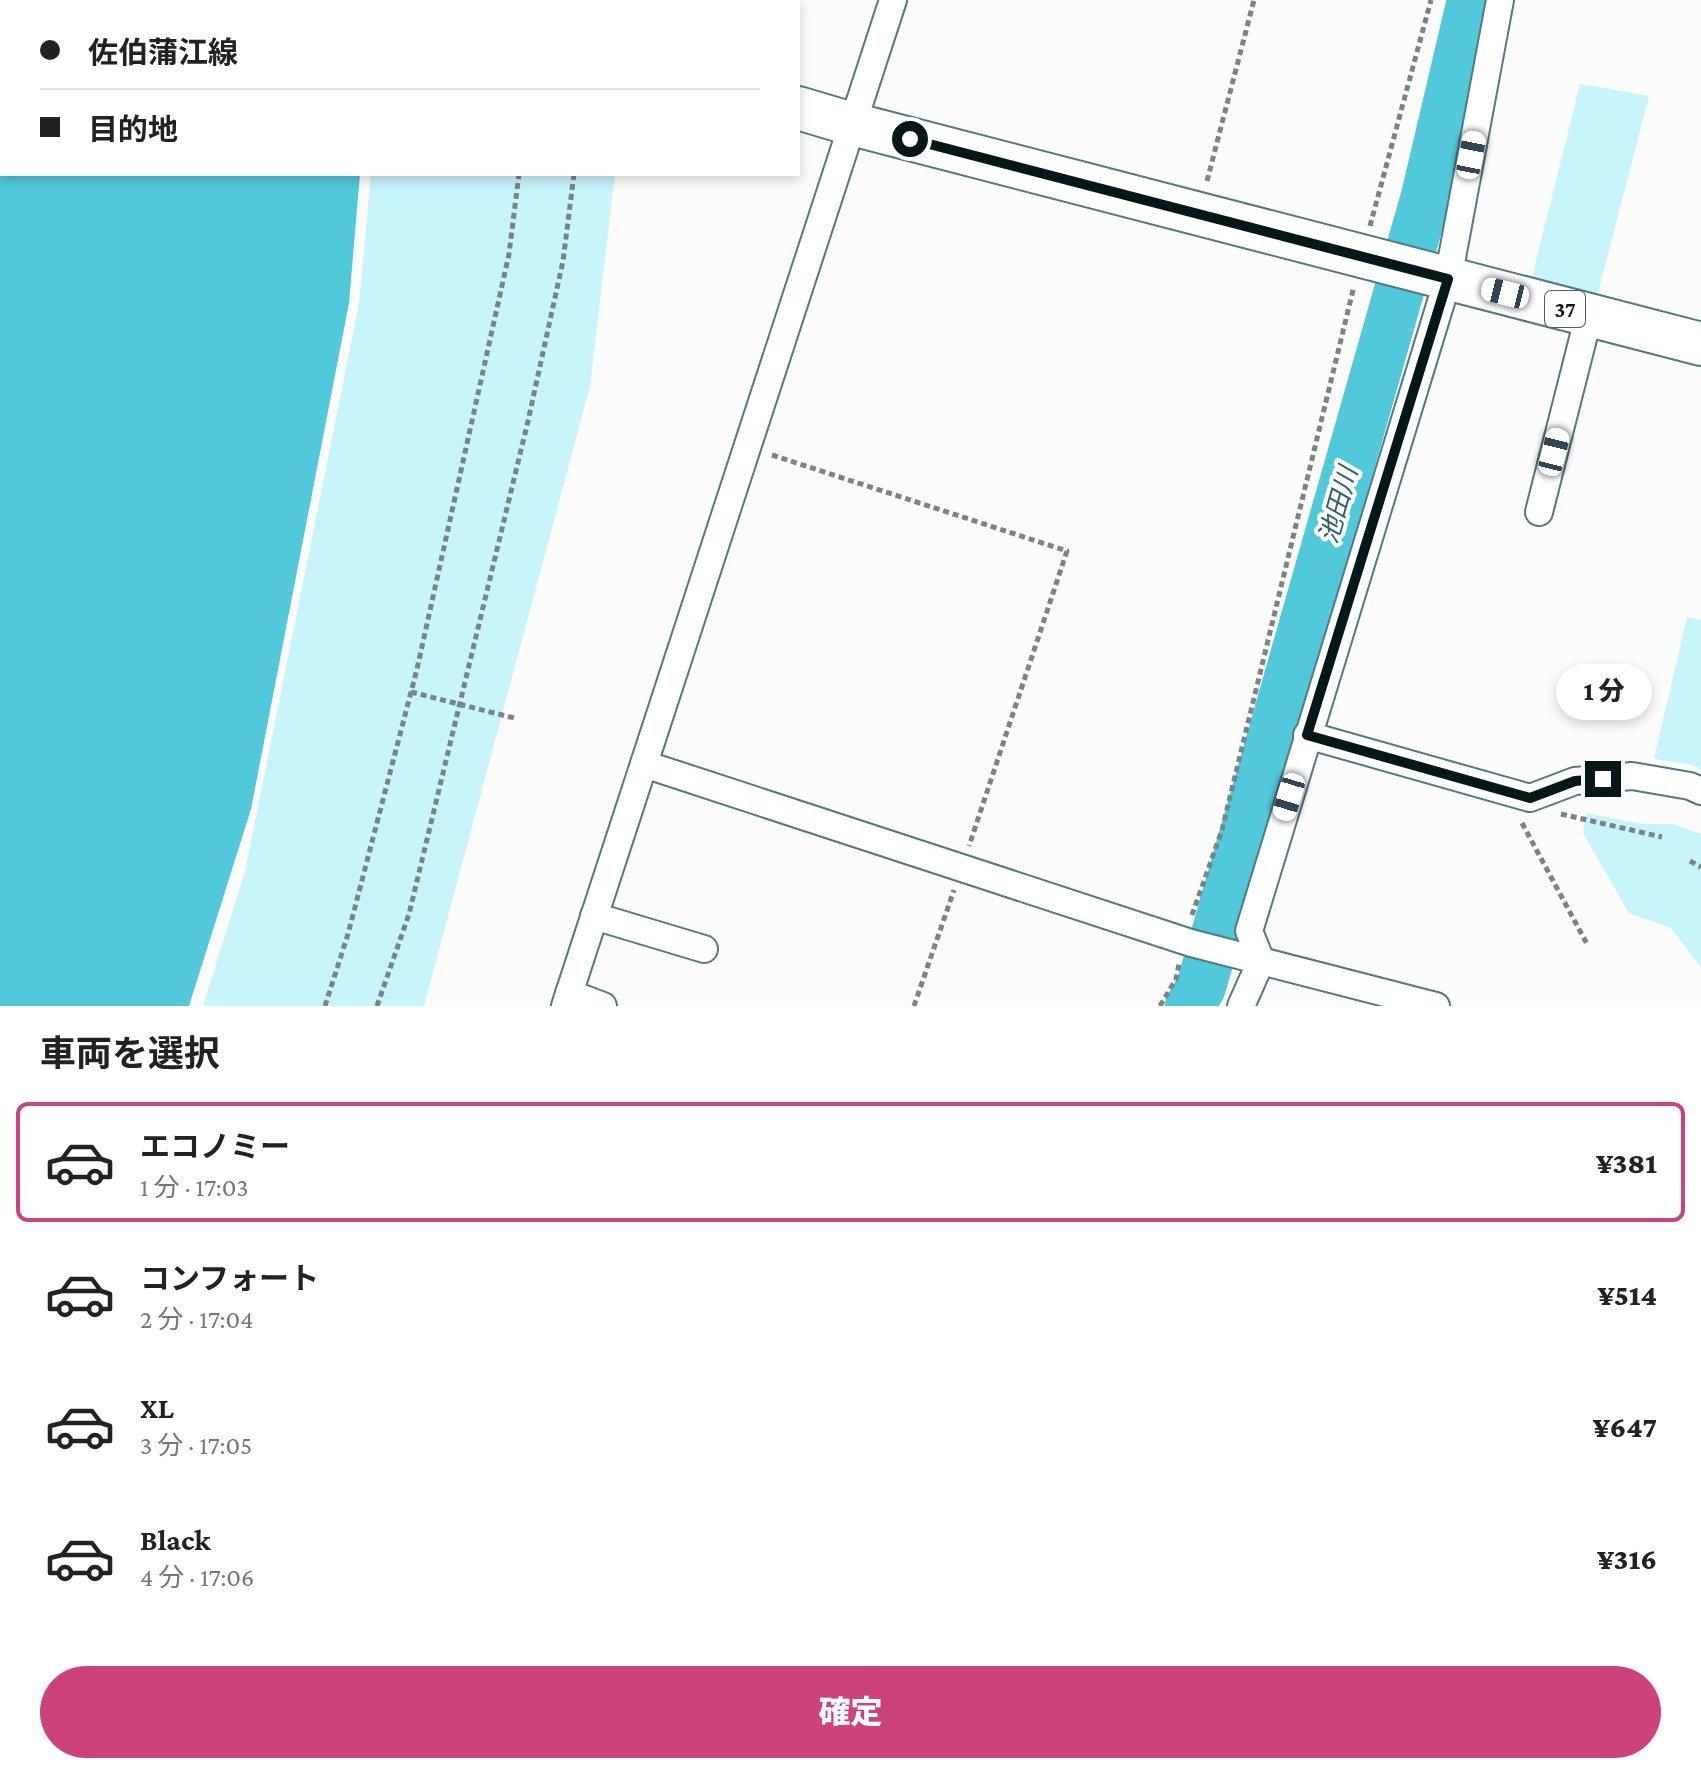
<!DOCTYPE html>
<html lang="ja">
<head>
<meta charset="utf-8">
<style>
	:root { --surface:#fff; --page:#f6f6f6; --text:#222; --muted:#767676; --line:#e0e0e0; --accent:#cc427c }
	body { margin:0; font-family:"Crimson Pro","Noto Sans JP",serif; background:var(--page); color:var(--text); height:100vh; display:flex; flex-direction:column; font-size:30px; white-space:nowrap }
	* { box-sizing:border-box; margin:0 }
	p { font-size:26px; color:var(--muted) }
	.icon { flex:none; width:44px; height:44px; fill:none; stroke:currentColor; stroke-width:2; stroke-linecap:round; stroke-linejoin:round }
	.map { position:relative; height:1006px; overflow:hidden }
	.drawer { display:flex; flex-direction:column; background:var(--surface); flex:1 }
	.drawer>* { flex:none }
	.hud { position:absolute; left:0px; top:0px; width:800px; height:176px; box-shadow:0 4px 12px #0003; display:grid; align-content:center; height:176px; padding:0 40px; background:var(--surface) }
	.end { position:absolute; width:36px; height:36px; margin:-18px; border:10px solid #06171a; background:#fff; box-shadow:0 0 0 4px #fff }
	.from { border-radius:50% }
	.bubble { position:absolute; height:56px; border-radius:28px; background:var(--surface); box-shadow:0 4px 12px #0003; font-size:26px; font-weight:800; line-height:56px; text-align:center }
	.car { position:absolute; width:24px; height:48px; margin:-24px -12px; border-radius:10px; box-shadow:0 0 6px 2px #0007; background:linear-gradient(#fff 24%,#345 0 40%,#fff 0 76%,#345 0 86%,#fff 0) }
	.hud b { display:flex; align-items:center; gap:28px; height:76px; font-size:30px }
	.hud b+b { border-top:2px solid var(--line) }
	.hud i { width:20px; height:20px; background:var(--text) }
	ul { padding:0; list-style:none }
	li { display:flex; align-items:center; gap:24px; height:120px; margin:0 16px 12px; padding:0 24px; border:4px solid transparent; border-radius:12px }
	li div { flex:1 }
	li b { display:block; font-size:30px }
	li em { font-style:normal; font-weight:800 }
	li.on { border-color:var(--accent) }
	li>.icon { width:72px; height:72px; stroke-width:1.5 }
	h2 { padding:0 40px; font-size:36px; line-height:96px }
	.primary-button { display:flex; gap:16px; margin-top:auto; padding:16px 40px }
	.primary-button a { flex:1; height:92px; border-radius:48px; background:var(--accent); color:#fff; font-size:32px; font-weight:800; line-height:92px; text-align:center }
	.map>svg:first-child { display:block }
</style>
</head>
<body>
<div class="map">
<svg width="1701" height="1006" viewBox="0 0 1701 1006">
	<rect width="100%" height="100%" fill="#fcfcfc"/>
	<!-- green -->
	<g fill="#c8f4fb">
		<rect x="387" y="0" width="245" height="2"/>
		<polygon points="1580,84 1649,96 1597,297 1532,277"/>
		<polygon points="371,174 615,174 590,386 424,1006 203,1006 245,871 359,304"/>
		<polygon points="1687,617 1701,620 1701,770 1693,765 1654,759"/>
		<polygon points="1586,813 1642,824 1673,824 1701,834 1701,967 1671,928 1629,913 1583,833"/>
	</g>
	<!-- water -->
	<polygon fill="#51c9db" points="0,0 376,0 375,2 2,2 2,174 360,174 349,303 251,809 189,1006 0,1006"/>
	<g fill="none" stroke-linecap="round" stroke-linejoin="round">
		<!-- river -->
		<polyline stroke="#51c9db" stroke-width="50" points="1190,1006 1201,987 1426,196 1472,0"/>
		<defs>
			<g id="minor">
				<polyline points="1539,512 1589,315"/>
				<polyline points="1307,735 1530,798 1575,781 1632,776 1690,786 1701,791"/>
				<polyline points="644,764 1191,943 1436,1006"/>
				<polyline points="594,916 704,949"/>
				<polyline points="569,993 603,1006"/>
				<polyline points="565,1006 893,0"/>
				<polyline points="1241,1006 1261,961 1249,931 1448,279 1500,0"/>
			</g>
			<g id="primary">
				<polyline points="657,0 657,2"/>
				<polyline points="798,108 852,124 1701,344"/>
			</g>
		</defs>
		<!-- minor casing -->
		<use href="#minor" stroke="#507b82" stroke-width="30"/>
		<!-- primary casing -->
		<use href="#primary" stroke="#507b82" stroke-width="46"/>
		<!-- path -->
		<g stroke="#7b8485" stroke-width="5" stroke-dasharray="6 4" stroke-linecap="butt">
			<polyline points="538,2 538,0"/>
			<polyline points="595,2 595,0"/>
			<polyline points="1207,181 1254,0"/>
			<polyline points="1370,226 1431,0"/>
			<polyline points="772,455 1067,551 969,846"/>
			<polyline points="411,692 514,718"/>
			<polyline points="1561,814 1662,837"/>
			<polyline points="1522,823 1587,944"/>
			<polyline points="1690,861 1701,867"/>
			<polyline points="1192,915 1222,830 1354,286"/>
			<polyline points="325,1006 348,934 417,669 509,254 519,174"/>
			<polyline points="377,1006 409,914 528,421 563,261 574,174"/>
			<polyline points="914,1006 954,890"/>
			<polyline points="1160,1006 1176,979 1179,964"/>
		</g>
		<!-- minor -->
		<use href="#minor" stroke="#fff" stroke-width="26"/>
		<!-- primary -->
		<use href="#primary" stroke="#fff" stroke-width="42"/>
	</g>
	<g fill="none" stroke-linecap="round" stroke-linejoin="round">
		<!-- route -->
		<polyline stroke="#06171a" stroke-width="10" points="910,139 1448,279 1307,735 1530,798 1575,781 1603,779"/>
	</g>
	<g text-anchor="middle" stroke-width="8" stroke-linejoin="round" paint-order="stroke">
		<!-- shield labels -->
		<rect fill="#fff" stroke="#515d5f" stroke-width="2" x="1545" y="291" width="40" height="36" rx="6"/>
		<g font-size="22" font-weight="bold" fill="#06171a">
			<text x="1565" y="317">37</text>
		</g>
		<!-- water labels -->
		<g font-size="26" font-style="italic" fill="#2d6068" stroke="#fff">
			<text transform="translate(1338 505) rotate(-74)" y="9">池田川</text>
		</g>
	</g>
</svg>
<i class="end from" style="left:910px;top:139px"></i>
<i class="end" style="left:1603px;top:779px"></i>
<div class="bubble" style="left:1556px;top:664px;width:96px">1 分</div>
<i class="car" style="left:1471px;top:155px;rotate:11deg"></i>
<i class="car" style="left:1505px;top:293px;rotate:284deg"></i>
<i class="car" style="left:1554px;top:452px;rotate:14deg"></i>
<i class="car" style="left:1289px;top:797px;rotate:197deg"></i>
<div class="hud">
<b><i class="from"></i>佐伯蒲江線</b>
<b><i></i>目的地</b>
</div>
</div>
<section class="drawer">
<h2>車両を選択</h2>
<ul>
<li class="on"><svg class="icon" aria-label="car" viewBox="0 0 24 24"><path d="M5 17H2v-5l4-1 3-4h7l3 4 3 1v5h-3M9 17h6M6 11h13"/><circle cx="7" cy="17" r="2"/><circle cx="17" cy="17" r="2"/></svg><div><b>エコノミー</b><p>1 分 · 17:03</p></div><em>¥381</em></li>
<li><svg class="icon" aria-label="car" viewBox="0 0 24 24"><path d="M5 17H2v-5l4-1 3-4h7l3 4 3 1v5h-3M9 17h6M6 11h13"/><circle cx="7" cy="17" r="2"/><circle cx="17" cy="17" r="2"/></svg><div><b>コンフォート</b><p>2 分 · 17:04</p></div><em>¥514</em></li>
<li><svg class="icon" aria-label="car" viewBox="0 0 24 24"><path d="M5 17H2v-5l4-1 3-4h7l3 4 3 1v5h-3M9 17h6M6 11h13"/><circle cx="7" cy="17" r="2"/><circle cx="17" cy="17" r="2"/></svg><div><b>XL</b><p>3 分 · 17:05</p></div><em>¥647</em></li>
<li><svg class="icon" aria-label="car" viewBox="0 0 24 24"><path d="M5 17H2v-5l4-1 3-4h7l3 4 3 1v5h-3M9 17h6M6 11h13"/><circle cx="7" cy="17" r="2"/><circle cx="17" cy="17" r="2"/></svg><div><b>Black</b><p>4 分 · 17:06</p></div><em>¥316</em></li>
</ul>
<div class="primary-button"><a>確定</a></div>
</section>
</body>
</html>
